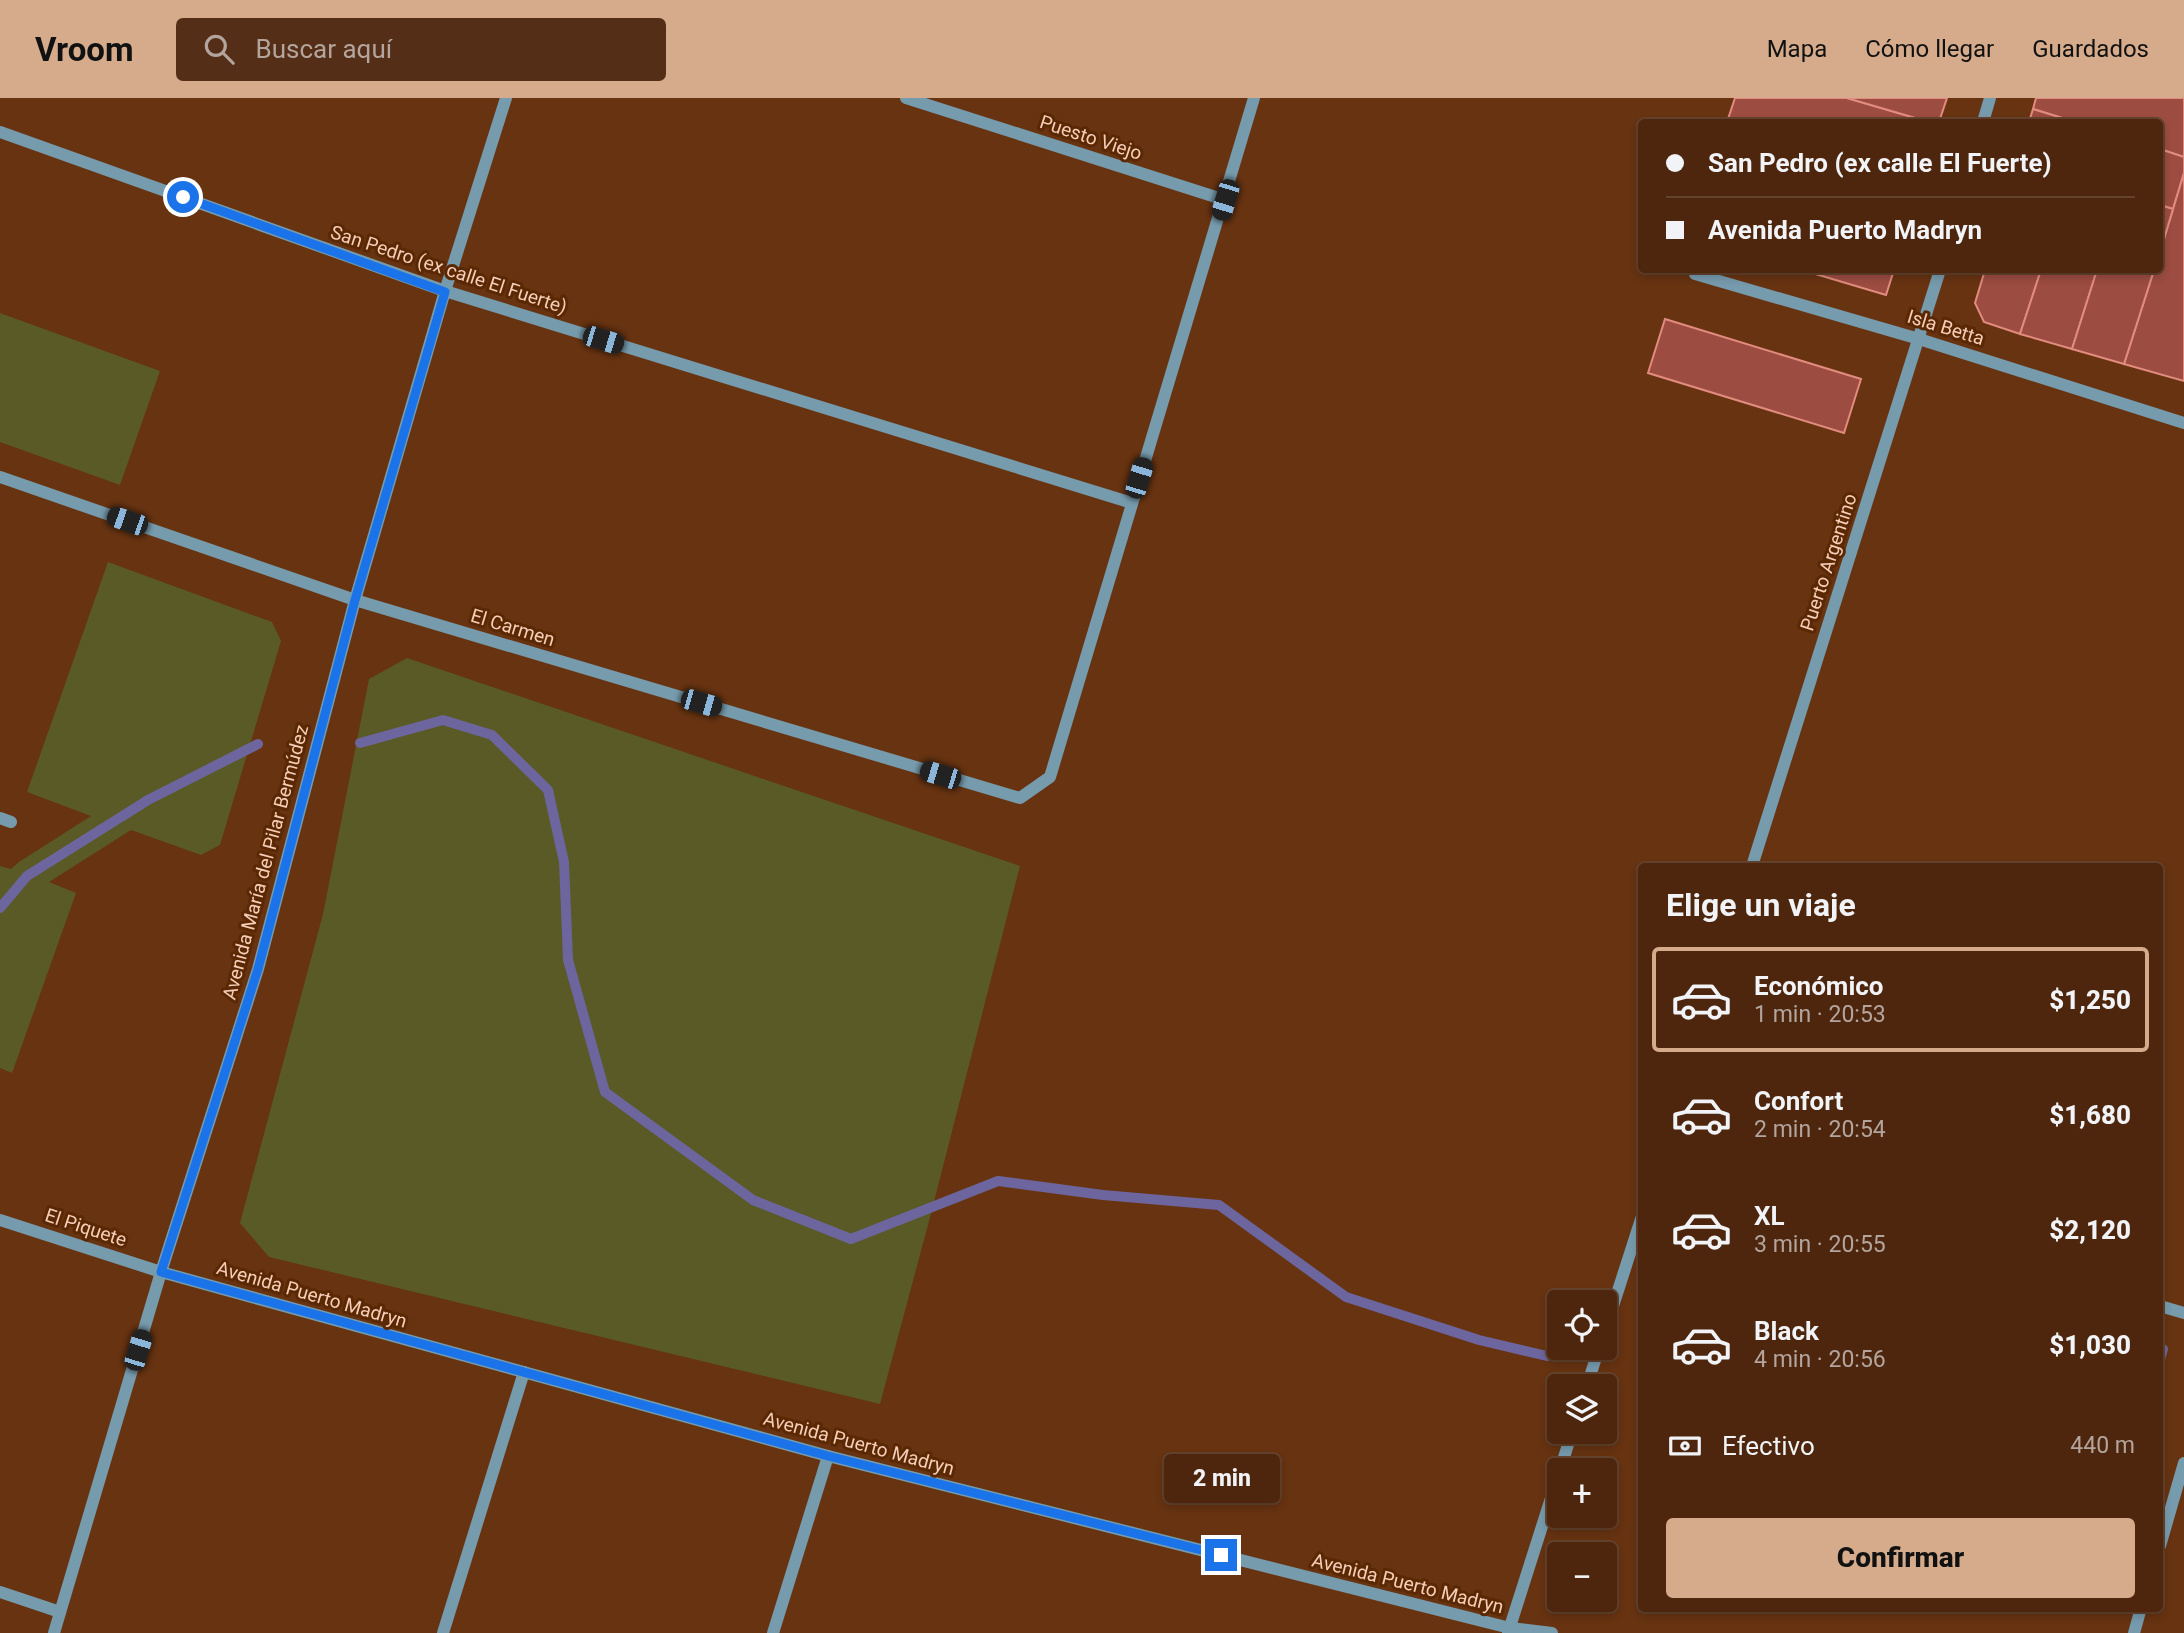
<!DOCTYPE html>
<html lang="es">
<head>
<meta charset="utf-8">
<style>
	:root { --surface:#4d260d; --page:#542e16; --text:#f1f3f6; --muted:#b3a59d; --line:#64432e; --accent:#d6ab8b }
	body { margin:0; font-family:Roboto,sans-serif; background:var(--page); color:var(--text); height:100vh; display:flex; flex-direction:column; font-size:26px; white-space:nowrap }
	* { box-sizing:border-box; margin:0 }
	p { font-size:23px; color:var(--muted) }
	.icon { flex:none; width:38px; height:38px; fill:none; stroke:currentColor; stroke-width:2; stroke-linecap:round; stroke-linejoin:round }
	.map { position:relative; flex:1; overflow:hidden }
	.drawer { position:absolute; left:1638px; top:765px; width:525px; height:749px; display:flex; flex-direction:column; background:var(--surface); border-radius:7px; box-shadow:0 4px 10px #0003,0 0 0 2px var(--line) }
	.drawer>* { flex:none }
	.top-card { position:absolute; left:1638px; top:21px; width:525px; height:154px; border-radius:7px; box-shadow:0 4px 10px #0003,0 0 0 2px var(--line); display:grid; align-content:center; height:154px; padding:0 28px; background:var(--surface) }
	.tools { position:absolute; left:1547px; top:1192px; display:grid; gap:14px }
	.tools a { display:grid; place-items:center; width:70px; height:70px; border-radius:7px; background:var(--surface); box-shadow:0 4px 10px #0003,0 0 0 2px var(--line); font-size:35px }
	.end { position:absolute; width:32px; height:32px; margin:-16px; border:9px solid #1a73e8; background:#fff; box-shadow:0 0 0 4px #fff }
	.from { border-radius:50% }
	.bubble { position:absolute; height:49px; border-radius:7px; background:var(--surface); box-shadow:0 4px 10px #0003,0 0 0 2px var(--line); font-size:23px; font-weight:800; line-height:49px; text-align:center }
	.car { position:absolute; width:21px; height:42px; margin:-21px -10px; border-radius:9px; box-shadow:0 0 5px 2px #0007; background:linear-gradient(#222 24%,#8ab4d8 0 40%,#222 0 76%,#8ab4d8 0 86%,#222 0) }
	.top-card b { display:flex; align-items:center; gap:24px; height:66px; font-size:26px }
	.top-card b+b { border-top:2px solid var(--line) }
	.top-card i { width:18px; height:18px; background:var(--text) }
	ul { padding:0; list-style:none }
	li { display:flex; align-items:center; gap:21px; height:105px; margin:0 14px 10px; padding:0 14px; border:4px solid transparent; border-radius:7px }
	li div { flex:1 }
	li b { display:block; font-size:26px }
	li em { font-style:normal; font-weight:800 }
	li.on { border-color:var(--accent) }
	li>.icon { width:63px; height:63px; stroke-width:1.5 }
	h2 { padding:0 28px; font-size:32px; line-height:84px }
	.pay { display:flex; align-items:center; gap:18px; height:77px; padding:0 28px; font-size:26px }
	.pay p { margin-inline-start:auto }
	.cta { display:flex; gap:14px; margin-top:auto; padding:14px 28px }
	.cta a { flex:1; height:80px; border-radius:7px; background:var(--accent); color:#111; font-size:28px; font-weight:800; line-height:80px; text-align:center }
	header { display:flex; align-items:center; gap:42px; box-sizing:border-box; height:98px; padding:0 35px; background:var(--accent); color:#111 }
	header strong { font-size:33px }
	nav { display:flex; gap:38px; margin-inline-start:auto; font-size:24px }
	.search { width:490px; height:63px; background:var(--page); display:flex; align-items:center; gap:18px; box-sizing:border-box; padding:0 24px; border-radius:7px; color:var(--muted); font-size:26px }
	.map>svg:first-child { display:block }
</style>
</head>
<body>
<header>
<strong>Vroom</strong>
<div class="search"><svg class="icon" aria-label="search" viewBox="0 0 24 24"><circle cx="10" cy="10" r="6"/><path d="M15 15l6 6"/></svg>Buscar aquí</div>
<nav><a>Mapa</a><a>Cómo llegar</a><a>Guardados</a></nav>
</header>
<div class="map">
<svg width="2184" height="1535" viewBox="0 0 2184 1535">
	<rect width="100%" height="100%" fill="#673311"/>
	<!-- green -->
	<g fill="#595a25">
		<polygon points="0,215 160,273 120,387 0,344"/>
		<polygon points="108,464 272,524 281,543 220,747 201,757 131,732 49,784 76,795 12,975 0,970 0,768 11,771 19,764 91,718 27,694"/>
		<polygon points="407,560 1020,768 929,1123 880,1306 269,1159 240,1125 323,816 369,581"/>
	</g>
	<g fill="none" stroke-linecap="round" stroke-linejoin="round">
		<!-- stream -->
		<g stroke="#6d659d" stroke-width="10">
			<polyline points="360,645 443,622 492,637 548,692 564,764 568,862 605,994 753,1102 851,1141 998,1083 1103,1097 1219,1107 1346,1199 1479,1242 1547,1258"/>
			<polyline points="0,810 27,778 148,702 258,646"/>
			<polyline points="2160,1261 2163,1251"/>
		</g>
	</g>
	<!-- building -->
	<g fill="#9c4c41" stroke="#e28b7e" stroke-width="2">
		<polygon points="1735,0 1847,0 1929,24 1727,24"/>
		<polygon points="1847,0 1947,0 1939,24 1929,24"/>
		<polygon points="2036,0 2184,0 2184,59 2160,51 2160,24 2075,24 2033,11"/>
		<polygon points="2033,11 2075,24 2029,24"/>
		<polygon points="2160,51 2184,59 2184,75 2173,111 2160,107"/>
		<polygon points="2184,75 2184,283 2124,266 2154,172 2160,172 2160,154"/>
		<polygon points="2160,107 2173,111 2160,154"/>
		<polygon points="1802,172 1894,172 1886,197"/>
		<polygon points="1985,172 2041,172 2020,236 1984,224 1975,205"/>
		<polygon points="2041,172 2097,172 2072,251 2020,236"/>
		<polygon points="2097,172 2154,172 2124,266 2072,251"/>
		<polygon points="1665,221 1861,281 1844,335 1648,275"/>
	</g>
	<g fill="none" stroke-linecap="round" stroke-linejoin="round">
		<!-- minor -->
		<g stroke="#769bad" stroke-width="12">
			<polyline points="906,0 1225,102"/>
			<polyline points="1983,24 1990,0"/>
			<polyline points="0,34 445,193 1132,405"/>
			<polyline points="1695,176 1919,241 2184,325"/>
			<polyline points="0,379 355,502 1020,700 1050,679 1254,0"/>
			<polyline points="0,720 11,724"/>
			<polyline points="1752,768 1940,172"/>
			<polyline points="0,1122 161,1174 828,1358 1510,1530 1552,1535"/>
			<polyline points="2160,1208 2184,1215"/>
			<polyline points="1605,1233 1642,1118"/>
			<polyline points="1587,1288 1599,1250"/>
			<polyline points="1560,1372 1572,1334"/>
			<polyline points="2160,1448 2184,1365"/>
			<polyline points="0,1494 60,1514"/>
			<polyline points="54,1535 161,1174 258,871 355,502 445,193 506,0"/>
			<polyline points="443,1535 524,1274"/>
			<polyline points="773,1535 828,1358"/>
			<polyline points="1508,1535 1559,1375"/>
			<polyline points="2134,1535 2141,1510"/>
		</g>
	</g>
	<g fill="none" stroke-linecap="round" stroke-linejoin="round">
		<!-- route -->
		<polyline stroke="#1a73e8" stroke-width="9" points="183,99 445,194 355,502 258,871 161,1174 828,1358 1221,1457"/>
	</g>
	<g text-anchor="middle" stroke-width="6" stroke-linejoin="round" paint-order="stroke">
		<!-- street labels -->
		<g font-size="19" fill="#f6ceb8" stroke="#5b2804">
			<text transform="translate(1091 39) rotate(18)" y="7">Puesto Viejo</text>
			<text transform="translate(449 171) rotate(18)" y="7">San Pedro (ex calle El Fuerte)</text>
			<text transform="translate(1946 229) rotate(17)" y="7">Isla Betta</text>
			<text transform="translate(1828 464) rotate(-72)" y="7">Puerto Argentino</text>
			<text transform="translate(513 529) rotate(17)" y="7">El Carmen</text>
			<text transform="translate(265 764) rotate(-75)" y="7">Avenida María del Pilar Bermúdez</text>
			<text transform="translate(86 1129) rotate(18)" y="7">El Piquete</text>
			<text transform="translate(312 1196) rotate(16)" y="7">Avenida Puerto Madryn</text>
			<text transform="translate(859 1345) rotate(15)" y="7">Avenida Puerto Madryn</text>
			<text transform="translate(1408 1485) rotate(14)" y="7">Avenida Puerto Madryn</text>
		</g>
	</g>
</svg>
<div class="tools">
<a><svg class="icon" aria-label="locate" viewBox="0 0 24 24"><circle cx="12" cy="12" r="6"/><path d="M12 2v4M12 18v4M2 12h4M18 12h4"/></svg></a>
<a><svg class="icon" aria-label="layers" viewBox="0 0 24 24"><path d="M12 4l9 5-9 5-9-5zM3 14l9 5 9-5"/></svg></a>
<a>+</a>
<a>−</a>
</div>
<i class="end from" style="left:183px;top:99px"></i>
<i class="end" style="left:1221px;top:1457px"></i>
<div class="bubble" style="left:1164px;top:1356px;width:116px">2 min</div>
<i class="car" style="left:1225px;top:102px;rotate:197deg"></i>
<i class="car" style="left:603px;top:242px;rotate:107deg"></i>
<i class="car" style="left:1139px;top:380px;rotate:17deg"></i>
<i class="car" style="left:127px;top:423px;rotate:289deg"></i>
<i class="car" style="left:701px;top:605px;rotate:106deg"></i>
<i class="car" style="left:940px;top:677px;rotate:287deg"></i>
<i class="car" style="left:138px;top:1252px;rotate:17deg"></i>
<div class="top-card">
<b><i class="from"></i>San Pedro (ex calle El Fuerte)</b>
<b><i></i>Avenida Puerto Madryn</b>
</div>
<section class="drawer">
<h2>Elige un viaje</h2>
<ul>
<li class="on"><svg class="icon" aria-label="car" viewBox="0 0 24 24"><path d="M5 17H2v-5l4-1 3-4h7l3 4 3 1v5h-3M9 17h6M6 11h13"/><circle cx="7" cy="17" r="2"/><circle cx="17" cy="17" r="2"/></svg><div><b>Económico</b><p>1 min · 20:53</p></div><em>$1,250</em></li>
<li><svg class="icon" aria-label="car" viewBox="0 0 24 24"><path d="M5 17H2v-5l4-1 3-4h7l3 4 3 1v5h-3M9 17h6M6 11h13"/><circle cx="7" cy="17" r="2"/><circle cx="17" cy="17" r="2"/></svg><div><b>Confort</b><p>2 min · 20:54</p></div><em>$1,680</em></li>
<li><svg class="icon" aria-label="car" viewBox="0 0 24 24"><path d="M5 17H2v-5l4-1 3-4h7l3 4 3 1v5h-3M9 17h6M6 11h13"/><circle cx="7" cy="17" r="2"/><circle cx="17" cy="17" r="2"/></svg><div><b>XL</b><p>3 min · 20:55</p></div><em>$2,120</em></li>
<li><svg class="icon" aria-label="car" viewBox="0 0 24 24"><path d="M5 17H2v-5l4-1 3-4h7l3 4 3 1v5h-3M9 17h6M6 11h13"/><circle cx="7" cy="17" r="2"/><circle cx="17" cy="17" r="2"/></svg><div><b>Black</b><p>4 min · 20:56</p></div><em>$1,030</em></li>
</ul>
<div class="pay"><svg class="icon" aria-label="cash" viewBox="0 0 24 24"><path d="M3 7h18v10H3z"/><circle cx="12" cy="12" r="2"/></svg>Efectivo<p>440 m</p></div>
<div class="cta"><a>Confirmar</a></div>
</section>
</div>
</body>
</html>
